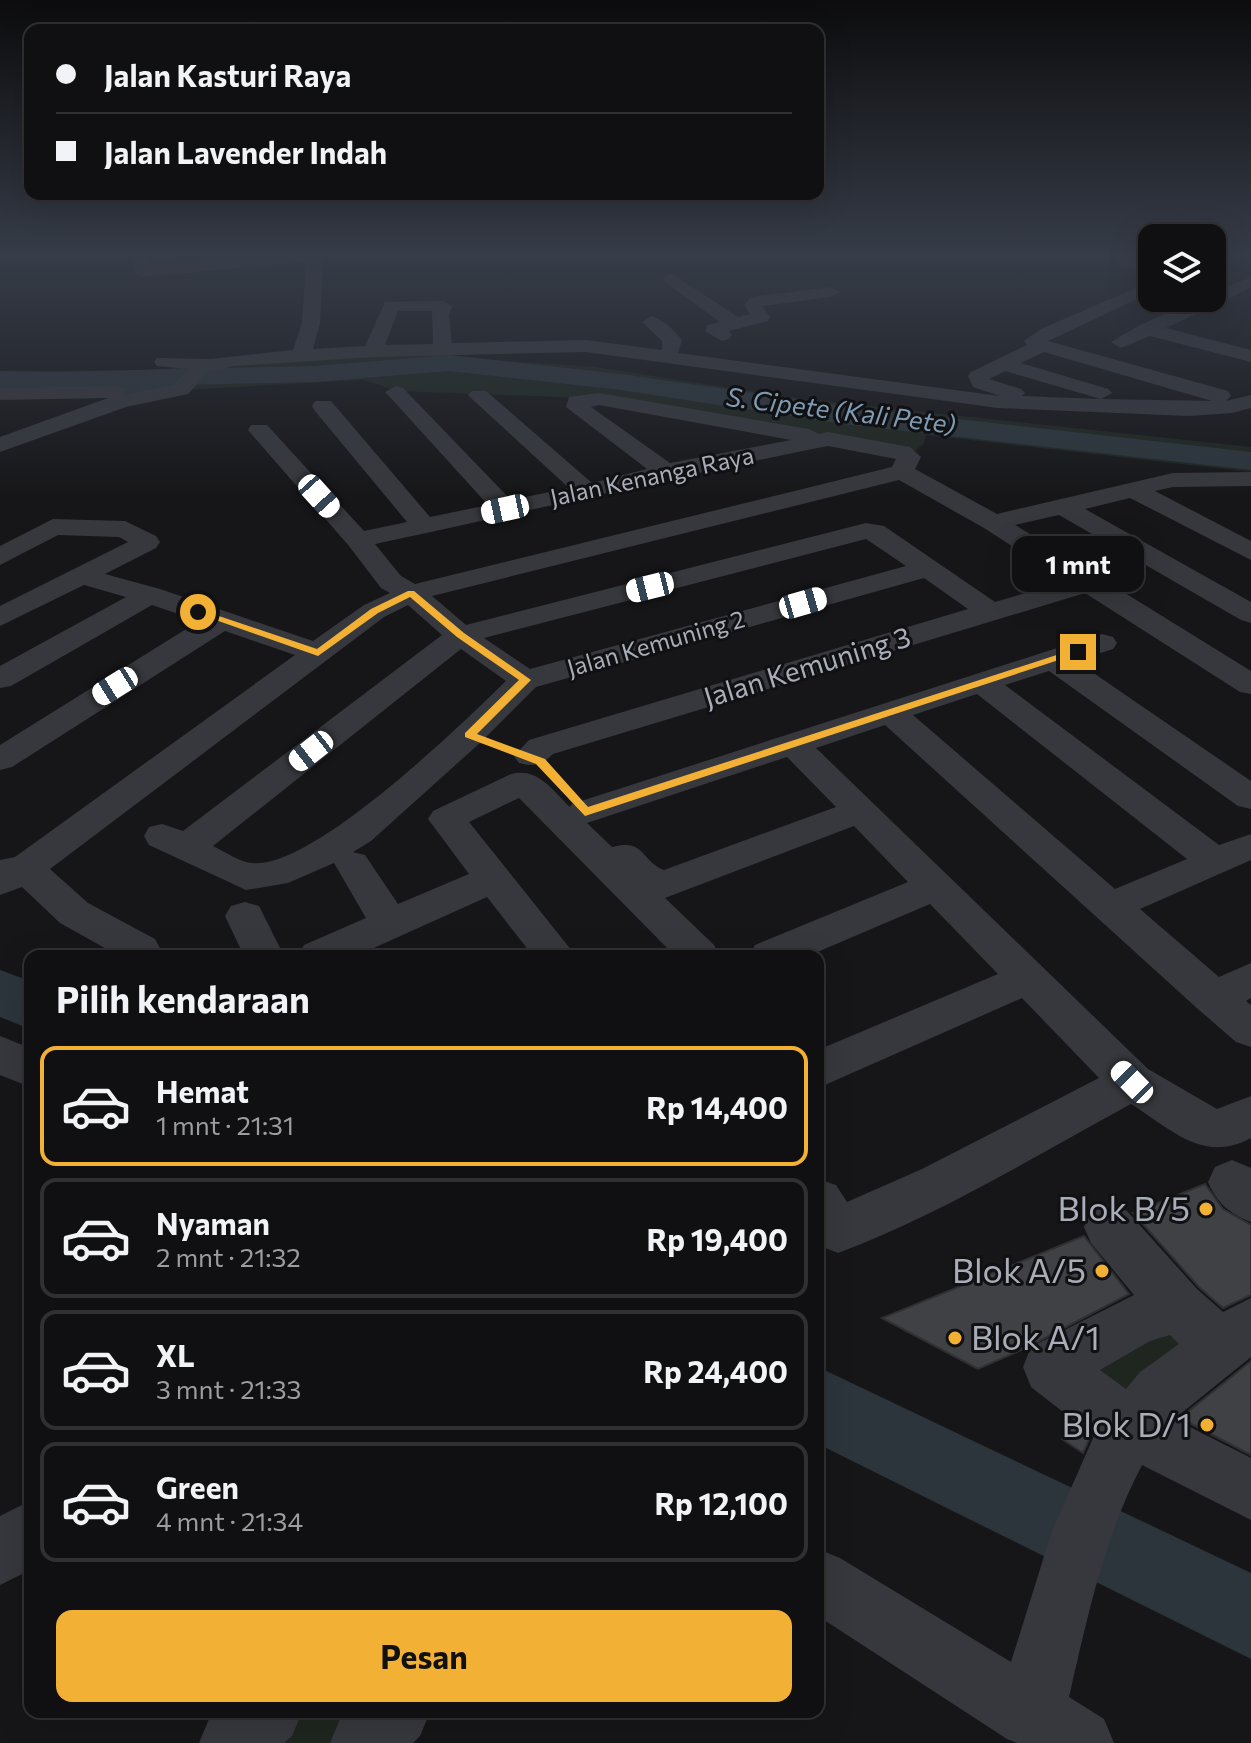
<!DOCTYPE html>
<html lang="id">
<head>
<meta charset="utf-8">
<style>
	:root { --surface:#101012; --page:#1e1e20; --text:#f1f3f6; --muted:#9c9d9f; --line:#303032; --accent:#f2b134 }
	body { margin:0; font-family:Commissioner,sans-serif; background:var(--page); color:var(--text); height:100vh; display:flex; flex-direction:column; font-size:30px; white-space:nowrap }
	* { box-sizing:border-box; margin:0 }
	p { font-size:26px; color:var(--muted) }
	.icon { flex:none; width:44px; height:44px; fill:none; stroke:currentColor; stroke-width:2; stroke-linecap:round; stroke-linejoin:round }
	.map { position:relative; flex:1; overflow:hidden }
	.side { position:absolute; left:24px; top:950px; width:800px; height:768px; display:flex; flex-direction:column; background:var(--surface); border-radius:16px; box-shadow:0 8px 32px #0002,0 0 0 2px var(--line) }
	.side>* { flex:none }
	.banner { position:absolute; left:24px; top:24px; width:800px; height:176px; border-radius:16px; box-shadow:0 8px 32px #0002,0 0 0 2px var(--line); display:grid; align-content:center; height:176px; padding:0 32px; background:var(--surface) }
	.controls { position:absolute; left:1138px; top:224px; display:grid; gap:16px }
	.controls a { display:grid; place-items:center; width:88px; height:88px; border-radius:16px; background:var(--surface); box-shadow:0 8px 32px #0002,0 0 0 2px var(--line); font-size:40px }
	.end { position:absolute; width:36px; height:36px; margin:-18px; border:10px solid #f2b134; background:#111; box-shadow:0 0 0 4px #111 }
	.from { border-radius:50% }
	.bubble { position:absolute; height:56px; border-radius:16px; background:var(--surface); box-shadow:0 8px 32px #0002,0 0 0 2px var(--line); font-size:26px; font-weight:700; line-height:56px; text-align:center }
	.car { position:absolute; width:24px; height:48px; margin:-24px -12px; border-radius:10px; box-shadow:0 0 6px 2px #0007; background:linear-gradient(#fff 24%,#345 0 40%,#fff 0 76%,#345 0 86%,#fff 0) }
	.banner b { display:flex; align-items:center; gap:28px; height:76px; font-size:30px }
	.banner b+b { border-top:2px solid var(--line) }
	.banner i { width:20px; height:20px; background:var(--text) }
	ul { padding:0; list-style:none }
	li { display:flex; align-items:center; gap:24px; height:120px; margin:0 16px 12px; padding:0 16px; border:4px solid var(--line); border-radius:16px }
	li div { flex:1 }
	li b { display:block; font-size:30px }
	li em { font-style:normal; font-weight:700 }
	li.active { border-color:var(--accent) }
	li>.icon { width:72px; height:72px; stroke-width:1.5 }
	h2 { padding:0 32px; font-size:36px; line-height:96px }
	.primary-button { display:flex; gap:16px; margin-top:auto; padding:16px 32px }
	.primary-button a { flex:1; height:92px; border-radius:16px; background:var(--accent); color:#111; font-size:32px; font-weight:700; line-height:92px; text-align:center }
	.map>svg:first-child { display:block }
</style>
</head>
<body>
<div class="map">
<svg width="1251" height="1743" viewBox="0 0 1251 1743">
	<rect width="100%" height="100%" fill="#161618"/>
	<!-- green -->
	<g fill="#1e261f">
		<polygon points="444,348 447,357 595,367 803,399 1251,447 1251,472 926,435 924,443 909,457 588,398 397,391 364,380 181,390 201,367"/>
		<polygon points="1138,1319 1220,1346 1130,1428 1051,1367"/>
		<polygon points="268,1712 396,1712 364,1743 233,1743"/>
	</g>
	<!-- water -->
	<polygon fill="#2c353c" points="201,367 181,390 148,394 0,394 0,371 113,372"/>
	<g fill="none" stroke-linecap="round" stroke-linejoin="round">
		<!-- river -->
		<g fill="#2c353c" fill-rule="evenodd">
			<polygon points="449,355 621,374 843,406 1251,452 1251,470 843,424 621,390 449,371 316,382 0,389 0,373 316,366"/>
			<polygon points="0,970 30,981 30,1029 0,1017"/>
			<polygon points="818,1367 1251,1573 1251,1659 818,1444"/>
		</g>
	</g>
	<!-- building -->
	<g fill="#404145" stroke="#303034" stroke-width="2">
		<polygon points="1205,1184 1223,1209 1251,1225 1251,1295 1223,1308 1199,1287 1133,1213"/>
		<polygon points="1084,1236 1129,1294 1028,1347 978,1369 882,1318"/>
		<polygon points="1251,1361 1251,1455 1180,1418"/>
		<polygon points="1070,1421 1090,1437 1083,1453 1062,1439"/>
	</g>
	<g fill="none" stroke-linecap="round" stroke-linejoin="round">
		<!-- minor -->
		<g fill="#37383d" fill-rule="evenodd">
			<path d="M133 256H149L150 266 235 256H323L320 323 313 349 365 346 385 302 443 301 452 306 449 316 452 343 586 340 662 350V341L642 322 651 316C662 319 675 331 682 340L678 353 1000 396 973 387 968 376 971 372 1027 345 1024 341 1041 329 1152 281V292L1048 341 1228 391 1231 396 1226 401 1251 395V408L1232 413 1189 416 998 408 586 352 373 357 234 366 208 372 188 394 126 407 0 452V437L108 398 0 400V388L117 386 124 388 126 394 174 385 188 369 157 366 154 362 157 358 211 359 293 350 302 323 306 262 142 277 134 272ZM398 311H432L433 344 385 345ZM1044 352 1212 401H1216L1101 399 1112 393 1108 389 1021 363ZM1005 371 1094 397 1101 399 1022 396 1025 393 1021 389 989 379Z"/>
			<polygon points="1212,256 1231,256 1212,266"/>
			<polygon points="1125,257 1152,264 1152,274 1119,265 1117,262 1119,259"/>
			<polygon points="672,274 738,317 750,314 744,305 751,297 831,287 840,292 831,297 762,306 770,317 768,321 729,331 732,335 729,339 722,341 705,331 708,325 720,322 666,283 663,279 666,275"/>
			<polygon points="1251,277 1251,288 1166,328 1251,350 1251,362 1150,336 1121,348 1111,342 1140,325 1202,298 1212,298 1212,293"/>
			<path d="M396 386 403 388 511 500 569 488 472 399 468 395 472 391H486L592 483 647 469 566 407 569 397 599 393 809 429 819 434 828 432 910 447 921 457 915 469 997 514 1173 473 1251 472V486L1173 487 1155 491 1251 541V560L1130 498 1085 509 1251 602V623L1241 620 1059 515 1015 525 1251 671V694L1240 692 1085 593 553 754C542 765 534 767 519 763L514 756 529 740 968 609 924 578 536 687 481 742 371 841 353 852 365 855 398 904 469 874 428 819 433 811 511 774C538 767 552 790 570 807L572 804 1091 637 1102 634 1113 637 1117 643 1113 649 1076 661 1251 781V809L1238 806 1049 671 1005 685 1219 845 1251 834V860L1140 909 1219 977 1251 963V998L1246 1001 1251 1005V1047L1236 1042 1199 1010 885 725 816 748 1148 1069 1217 1109 1251 1096V1138C1203 1164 1171 1129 1131 1104 1035 1156 940 1215 838 1253L820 1246 818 1179 836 1185 847 1202 922 1169 1099 1078 1022 998 818 1088V1050L998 974 930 904 808 956H749L755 945 908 882 854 826 665 898 714 945 720 956H675L519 798 469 822 576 956H533L487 897 356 956H298L304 945 366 918 334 863 288 883 246 890 149 845 144 836 149 827 162 824 183 831 442 635 408 605 384 617 50 869 88 903 155 939 161 950 158 956H119L60 923 22 887 0 895V860L15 857 295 655 225 631 12 767 0 770V745L199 621 152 605 11 686 0 688V666L126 597 84 585 0 626V606L128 542 119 537 58 535 0 565V546L53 519 125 521 156 536 160 542 156 548 105 574 160 589 313 641 364 605 390 593 381 588 349 546 248 430 251 425H267L364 531 407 522 315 411 312 406 315 401H331L430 517 488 505 389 396 385 392ZM599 405 791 440 670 463 591 407ZM828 446 896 459 892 467 415 584 401 576 375 544C526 512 676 476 828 446ZM899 480 984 528 1066 581 995 602 884 526 866 523 466 625 432 596ZM866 539 906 566 530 669 484 638ZM461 649 506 681C462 724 312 870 252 863 239 862 224 851 213 846ZM977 694 1187 859 1115 889 913 715ZM787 757 836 807 664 870C640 860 645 838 612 847L587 823Z"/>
			<polygon points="245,902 259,906 284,956 244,956 225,916 231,906"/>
			<polygon points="0,1036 30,1048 30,1087 0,1075"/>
			<path d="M1232 1160 1251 1168V1222C1230 1214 1217 1203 1208 1182L1215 1167Z"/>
			<path d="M1109 1204 1127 1211 1197 1289 1223 1312 1251 1298V1357L1174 1419 1251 1458V1520L1142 1465C1104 1537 1087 1619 1069 1697L1104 1719 1114 1743H1017L1007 1739 818 1616V1549L840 1558 1011 1662 1052 1531 1094 1436 1031 1387 1023 1367 1031 1347 1134 1295 1091 1243 1084 1227 1091 1211ZM1170 1335 1179 1344 1140 1372 1126 1389 1100 1370 1150 1341Z"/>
			<polygon points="30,1501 30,1570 0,1585 0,1516"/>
			<polygon points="216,1712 302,1712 292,1736 284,1743 199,1743 209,1719"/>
			<polygon points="347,1712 430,1712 420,1736 413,1743 330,1743 340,1719"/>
		</g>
	</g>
	<!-- sky -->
	<linearGradient id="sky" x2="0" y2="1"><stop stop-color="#0c0c0d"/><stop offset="0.51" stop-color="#363c48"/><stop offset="1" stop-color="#363c48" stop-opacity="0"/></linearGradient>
	<rect width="1251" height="500" fill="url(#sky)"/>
	<!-- route -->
	<polygon fill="#f2b134" points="408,591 414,591 464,633 531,680 477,734 545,759 588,807 1075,649 1083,652 585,816 536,764 465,737 465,733 519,680 457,637 410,597 378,613 318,656 193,612 201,610 317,649 371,609"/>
	<!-- markers -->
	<g fill="#f2b134" stroke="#111113" stroke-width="3">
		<circle cx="1206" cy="1209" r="8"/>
		<circle cx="1102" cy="1271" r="8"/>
		<circle cx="955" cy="1338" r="8"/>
		<circle cx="1207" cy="1425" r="8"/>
	</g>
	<g text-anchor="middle" stroke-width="6" stroke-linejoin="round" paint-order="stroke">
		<!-- far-street labels -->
		<g font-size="24" fill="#a8adb8" stroke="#111113">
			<text transform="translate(652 477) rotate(-12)" y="8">Jalan Kenanga Raya</text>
			<text transform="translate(656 644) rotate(-16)" y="8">Jalan Kemuning 2</text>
		</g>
		<!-- far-water labels -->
		<g font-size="26" font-style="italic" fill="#7f9bb3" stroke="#111113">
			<text transform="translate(841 411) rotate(7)" y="9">S. Cipete (Kali Pete)</text>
		</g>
		<!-- street labels -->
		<g font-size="28" fill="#a8adb8" stroke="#111113">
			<text transform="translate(807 667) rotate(-17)" y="10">Jalan Kemuning 3</text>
		</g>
		<!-- near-poi labels -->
		<g font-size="34" fill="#a8adb8" stroke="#111113" text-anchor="end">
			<text x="1190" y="1221">Blok B/5</text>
			<text x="1086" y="1283">Blok A/5</text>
			<text x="971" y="1350" text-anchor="start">Blok A/1</text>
			<text x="1191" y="1437">Blok D/1</text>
		</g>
	</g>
</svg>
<div class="controls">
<a><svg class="icon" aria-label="layers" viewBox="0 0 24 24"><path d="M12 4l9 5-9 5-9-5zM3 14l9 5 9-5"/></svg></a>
</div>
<i class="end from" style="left:198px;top:612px"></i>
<i class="end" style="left:1078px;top:652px"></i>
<div class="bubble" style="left:1012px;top:536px;width:132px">1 mnt</div>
<i class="car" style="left:319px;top:496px;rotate:138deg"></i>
<i class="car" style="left:505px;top:509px;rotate:258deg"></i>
<i class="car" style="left:650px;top:587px;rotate:256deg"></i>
<i class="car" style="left:803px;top:603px;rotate:74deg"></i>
<i class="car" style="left:115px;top:686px;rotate:238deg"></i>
<i class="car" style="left:311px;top:751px;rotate:232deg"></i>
<i class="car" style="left:1132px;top:1082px;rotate:315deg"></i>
<div class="banner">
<b><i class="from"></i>Jalan Kasturi Raya</b>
<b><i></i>Jalan Lavender Indah</b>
</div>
<section class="side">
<h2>Pilih kendaraan</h2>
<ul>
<li class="active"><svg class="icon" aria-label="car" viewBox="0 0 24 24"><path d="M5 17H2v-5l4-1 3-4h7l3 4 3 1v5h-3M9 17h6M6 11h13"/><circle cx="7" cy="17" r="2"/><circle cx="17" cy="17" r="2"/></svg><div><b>Hemat</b><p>1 mnt · 21:31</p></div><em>Rp 14,400</em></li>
<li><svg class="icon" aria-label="car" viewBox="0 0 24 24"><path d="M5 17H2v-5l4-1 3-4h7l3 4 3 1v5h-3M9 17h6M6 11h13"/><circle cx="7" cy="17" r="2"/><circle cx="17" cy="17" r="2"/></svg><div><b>Nyaman</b><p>2 mnt · 21:32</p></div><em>Rp 19,400</em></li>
<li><svg class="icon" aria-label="car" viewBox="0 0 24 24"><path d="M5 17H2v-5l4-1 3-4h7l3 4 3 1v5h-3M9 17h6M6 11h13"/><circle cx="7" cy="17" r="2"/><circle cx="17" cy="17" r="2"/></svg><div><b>XL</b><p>3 mnt · 21:33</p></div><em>Rp 24,400</em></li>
<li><svg class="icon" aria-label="car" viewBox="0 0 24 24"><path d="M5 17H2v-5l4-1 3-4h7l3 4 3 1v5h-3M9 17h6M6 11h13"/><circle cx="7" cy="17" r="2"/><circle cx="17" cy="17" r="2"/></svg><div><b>Green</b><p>4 mnt · 21:34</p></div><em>Rp 12,100</em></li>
</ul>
<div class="primary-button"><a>Pesan</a></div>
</section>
</div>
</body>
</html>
